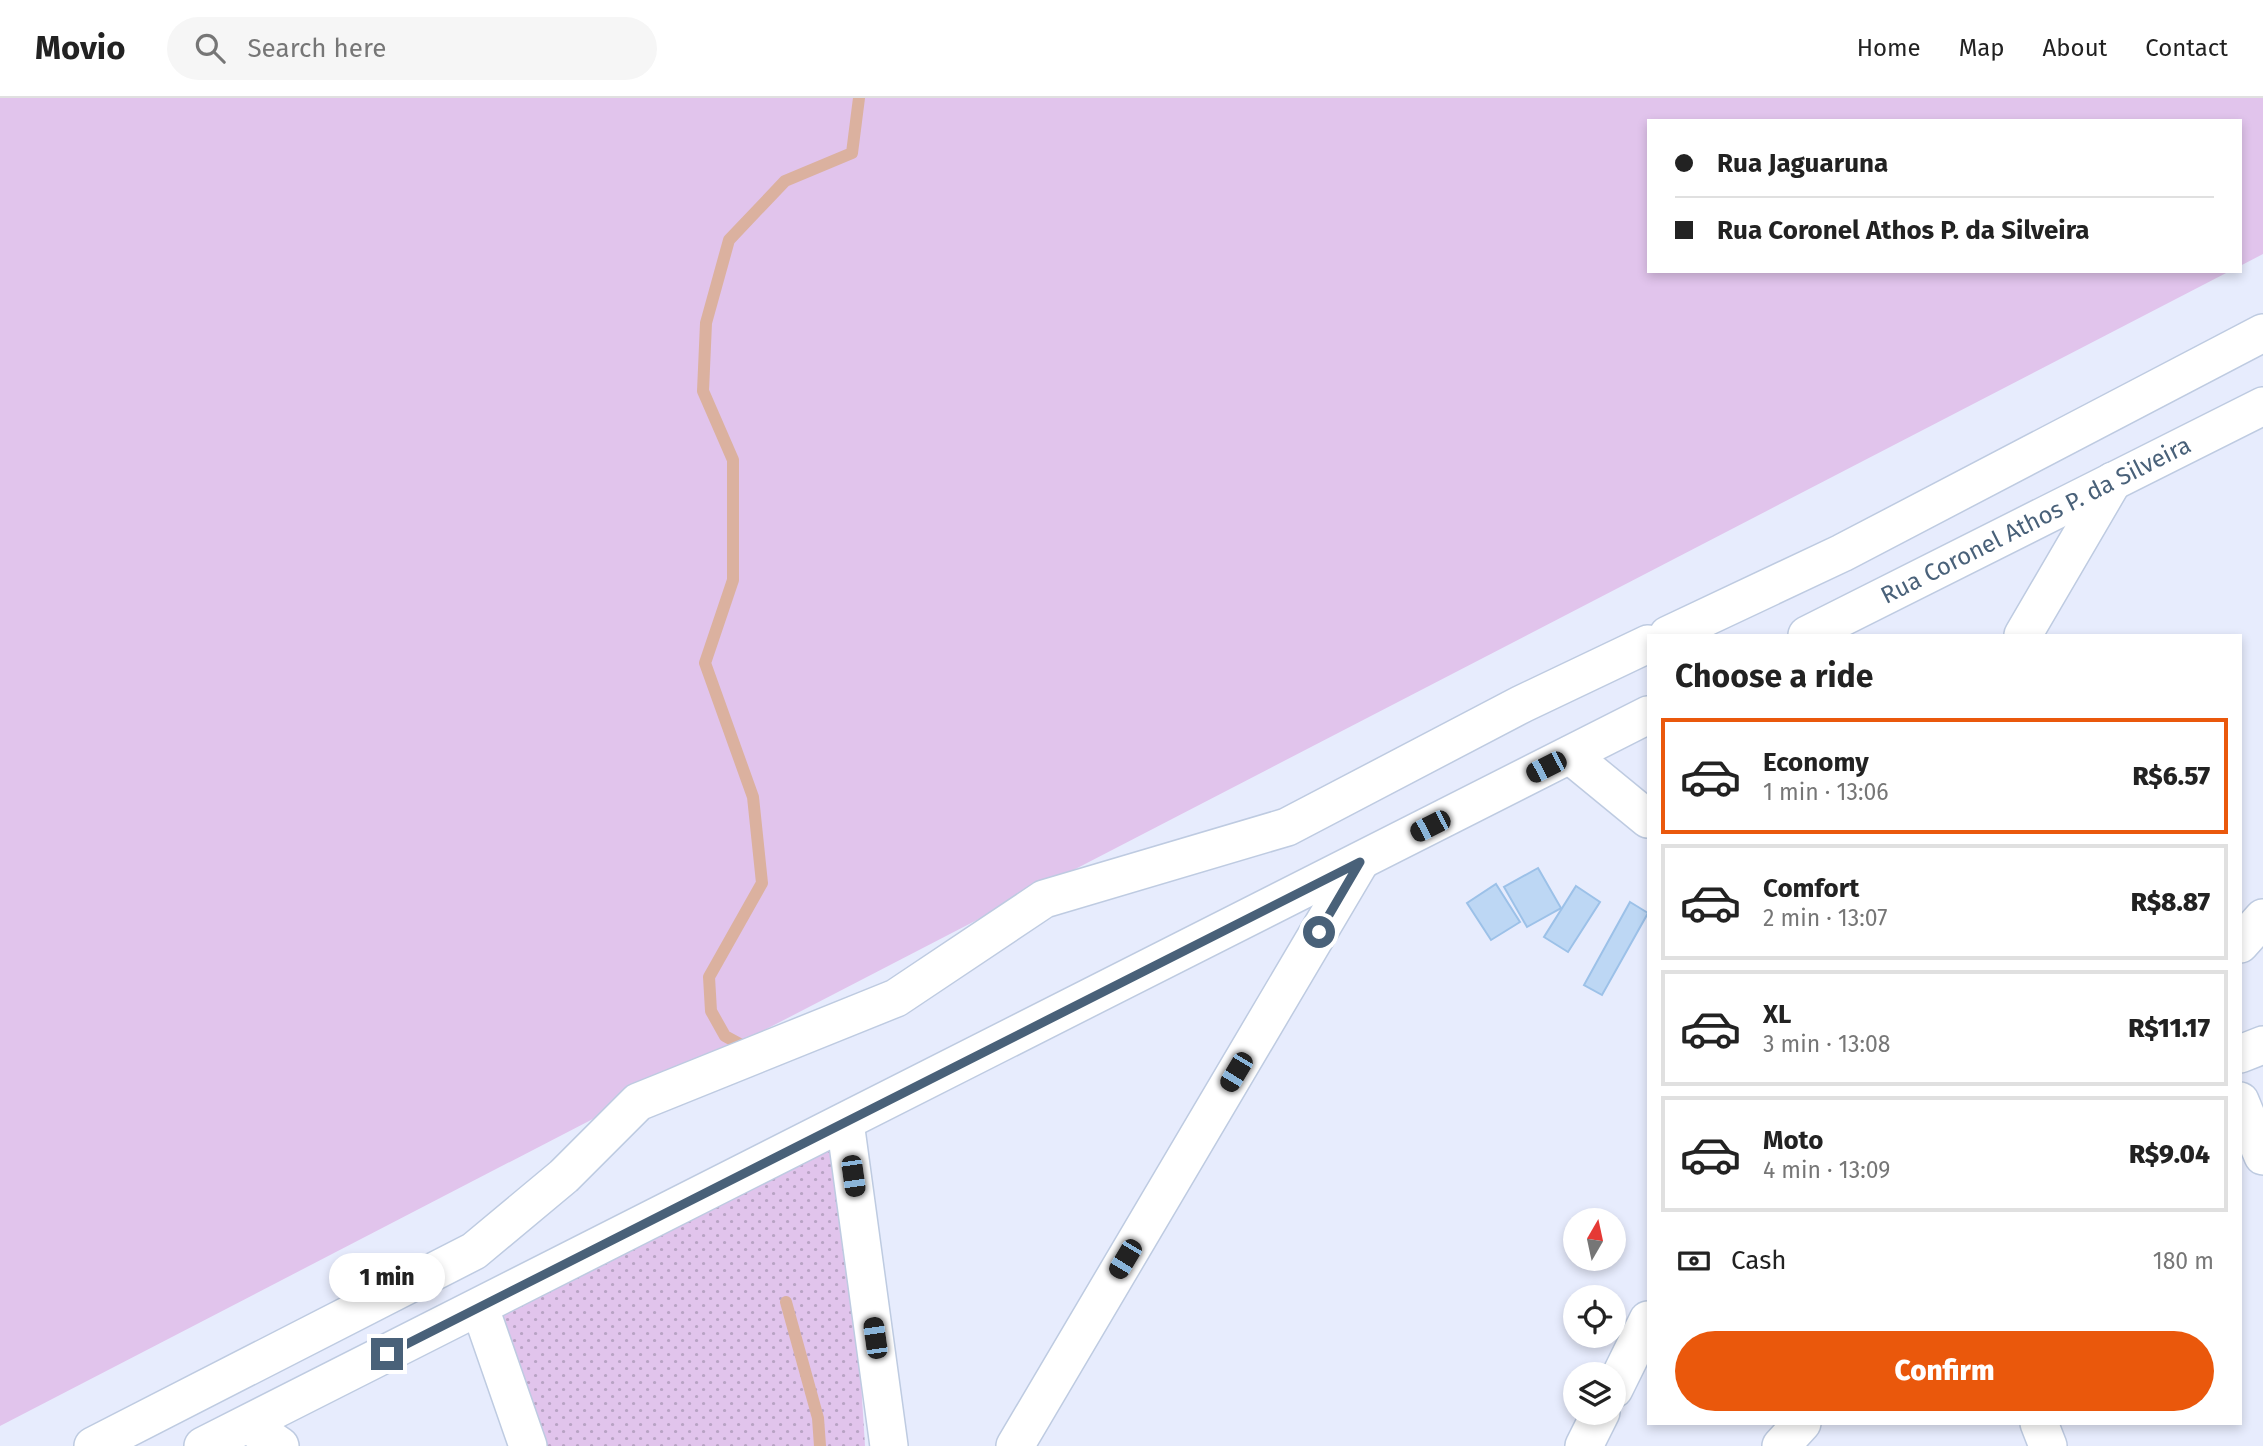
<!DOCTYPE html>
<html lang="en">
<head>
<meta charset="utf-8">
<style>
	:root { --surface:#fff; --page:#f6f6f6; --text:#222; --muted:#767676; --line:#e0e0e0; --accent:#ea580c }
	body { margin:0; font-family:"Fira Sans",sans-serif; background:var(--page); color:var(--text); height:100vh; display:flex; flex-direction:column; font-size:26px; white-space:nowrap }
	* { box-sizing:border-box; margin:0 }
	p { font-size:23px; color:var(--muted) }
	.icon { flex:none; width:38px; height:38px; fill:none; stroke:currentColor; stroke-width:2; stroke-linecap:round; stroke-linejoin:round }
	.map { position:relative; flex:1; overflow:hidden }
	.panel { position:absolute; left:1647px; top:536px; width:595px; height:791px; display:flex; flex-direction:column; background:var(--surface); border-radius:0px; box-shadow:0 4px 10px #0003 }
	.panel>* { flex:none }
	.banner { position:absolute; left:1647px; top:21px; width:595px; height:154px; border-radius:0px; box-shadow:0 4px 10px #0003; display:grid; align-content:center; height:154px; padding:0 28px; background:var(--surface) }
	.needle { width:46px; rotate:9deg }
	.tools { position:absolute; left:1563px; top:1110px; display:grid; gap:14px }
	.tools a { display:grid; place-items:center; width:63px; height:63px; border-radius:50%; background:var(--surface); box-shadow:0 4px 10px #0003; font-size:35px }
	.end { position:absolute; width:32px; height:32px; margin:-16px; border:9px solid #496179; background:#fff; box-shadow:0 0 0 4px #fff }
	.from { border-radius:50% }
	.bubble { position:absolute; height:49px; border-radius:24px; background:var(--surface); box-shadow:0 4px 10px #0003; font-size:23px; font-weight:800; line-height:49px; text-align:center }
	.car { position:absolute; width:21px; height:42px; margin:-21px -10px; border-radius:9px; box-shadow:0 0 5px 2px #0007; background:linear-gradient(#222 24%,#8ab4d8 0 40%,#222 0 76%,#8ab4d8 0 86%,#222 0) }
	.banner b { display:flex; align-items:center; gap:24px; height:66px; font-size:26px }
	.banner b+b { border-top:2px solid var(--line) }
	.banner i { width:18px; height:18px; background:var(--text) }
	ul { padding:0; list-style:none }
	li { display:flex; align-items:center; gap:21px; height:116px; margin:0 14px 10px; padding:0 14px; border:4px solid var(--line); border-radius:0px }
	li div { flex:1 }
	li b { display:block; font-size:26px }
	li em { font-style:normal; font-weight:800 }
	li.active { border-color:var(--accent) }
	li>.icon { width:63px; height:63px; stroke-width:1.5 }
	h2 { padding:0 28px; font-size:32px; line-height:84px }
	.pay { display:flex; align-items:center; gap:18px; height:77px; padding:0 28px; font-size:26px }
	.pay p { margin-inline-start:auto }
	.primary-button { display:flex; gap:14px; margin-top:auto; padding:14px 28px }
	.primary-button a { flex:1; height:80px; border-radius:42px; background:var(--accent); color:#fff; font-size:28px; font-weight:800; line-height:80px; text-align:center }
	header { display:flex; align-items:center; gap:42px; box-sizing:border-box; height:98px; padding:0 35px; background:var(--surface); border-bottom:2px solid var(--line) }
	header strong { font-size:33px }
	nav { display:flex; gap:38px; margin-inline-start:auto; font-size:24px }
	.search { width:490px; height:63px; background:var(--page); display:flex; align-items:center; gap:18px; box-sizing:border-box; padding:0 24px; border-radius:38px; color:var(--muted); font-size:26px }
	.map>svg:first-child { display:block }
</style>
</head>
<body>
<header>
<strong>Movio</strong>
<div class="search"><svg class="icon" aria-label="search" viewBox="0 0 24 24"><circle cx="10" cy="10" r="6"/><path d="M15 15l6 6"/></svg>Search here</div>
<nav><a>Home</a><a>Map</a><a>About</a><a>Contact</a></nav>
</header>
<div class="map">
<svg width="2263" height="1348" viewBox="0 0 2263 1348">
	<defs>
		<pattern id="park-dots" width="8" height="8" patternUnits="userSpaceOnUse" patternTransform="scale(1.75)"><rect width="8" height="8" fill="#e1c4ec"/><path d="M2 2h.1M6 6h.1" fill="none" stroke="#b8a3c4" stroke-width="1.8" stroke-linecap="round"/></pattern>
	</defs>
	<rect width="100%" height="100%" fill="#e7ecfd"/>
	<!-- grass -->
	<polygon fill="#e1c4ec" points="0,0 2263,0 2263,156 2240,168 2240,23 1648,23 1648,173 2230,173 0,1328"/>
	<!-- park -->
	<polygon fill="url(#park-dots)" points="845,1024 865,1348 542,1348 480,1210"/>
	<g fill="none" stroke-linecap="round" stroke-linejoin="round">
		<!-- stream -->
		<g stroke="#dbb19f" stroke-width="12">
			<polyline points="747,950 725,938 711,913 709,879 762,785 753,699 705,565 733,482 733,362 703,293 706,225 729,142 785,83 852,55 859,0"/>
			<polyline points="786,1204 818,1320 820,1348"/>
		</g>
	</g>
	<!-- building -->
	<g fill="#bdd7f4" stroke="#9cc1e8" stroke-width="2">
		<polygon points="1538,770 1561,810 1527,829 1504,789"/>
		<polygon points="1496,786 1520,824 1491,842 1467,805"/>
		<polygon points="1576,788 1600,804 1568,854 1544,839"/>
		<polygon points="1630,804 1648,815 1602,897 1584,887"/>
	</g>
	<g fill="none" stroke-linecap="round" stroke-linejoin="round">
		<defs>
			<g id="minor">
				<polyline points="1668,537 1842,455 2263,235"/>
				<path id="s1" d="M1807 537 2263 308"/>
				<polyline points="2023,537 2113,383"/>
				<polyline points="1570,657 1648,721"/>
				<polyline points="2240,846 2263,820"/>
				<polyline points="2240,956 2263,947"/>
				<polyline points="2240,1003 2263,1058"/>
				<polyline points="845,1024 889,1348"/>
				<polyline points="480,1210 528,1348"/>
				<polyline points="1614,1291 1648,1222"/>
				<polyline points="2039,1325 2048,1348"/>
				<polyline points="248,1326 280,1348"/>
				<polyline points="93,1348 474,1153 564,1078 638,1004 896,900 1044,801 1287,729 1522,606 1648,546"/>
				<polyline points="203,1348 1648,617"/>
				<polyline points="1015,1348 1360,764"/>
				<polyline points="1584,1348 1601,1314"/>
				<polyline points="1781,1348 1802,1325"/>
			</g>
		</defs>
		<!-- minor casing -->
		<use href="#minor" stroke="#becbe1" stroke-width="40"/>
		<!-- minor -->
		<use href="#minor" stroke="#fff" stroke-width="37"/>
	</g>
	<g fill="none" stroke-linecap="round" stroke-linejoin="round">
		<!-- route -->
		<polyline stroke="#496179" stroke-width="9" points="387,1256 1360,764 1319,834"/>
	</g>
	<g text-anchor="middle" stroke-width="5" stroke-linejoin="round" paint-order="stroke">
		<!-- street labels -->
		<g font-size="24" fill="#496179" stroke="#eef2ff">
			<text dy="8" stroke="none"><textPath href="#s1" startOffset="256">Rua Coronel Athos P. da Silveira</textPath></text>
		</g>
	</g>
</svg>
<div class="tools">
<a><svg class="needle" viewBox="-14 -14 28 28"><path d="M0-13l5 13h-10z" fill="#e53935"/><path d="M0 13l5-13h-10z" fill="#767676"/></svg></a>
<a><svg class="icon" aria-label="locate" viewBox="0 0 24 24"><circle cx="12" cy="12" r="6"/><path d="M12 2v4M12 18v4M2 12h4M18 12h4"/></svg></a>
<a><svg class="icon" aria-label="layers" viewBox="0 0 24 24"><path d="M12 4l9 5-9 5-9-5zM3 14l9 5 9-5"/></svg></a>
</div>
<i class="end from" style="left:1319px;top:834px"></i>
<i class="end" style="left:387px;top:1256px"></i>
<div class="bubble" style="left:329px;top:1155px;width:116px">1 min</div>
<i class="car" style="left:1546px;top:669px;rotate:243deg"></i>
<i class="car" style="left:1430px;top:728px;rotate:243deg"></i>
<i class="car" style="left:1236px;top:974px;rotate:211deg"></i>
<i class="car" style="left:853px;top:1078px;rotate:172deg"></i>
<i class="car" style="left:1125px;top:1161px;rotate:211deg"></i>
<i class="car" style="left:875px;top:1240px;rotate:352deg"></i>
<div class="banner">
<b><i class="from"></i>Rua Jaguaruna</b>
<b><i></i>Rua Coronel Athos P. da Silveira</b>
</div>
<section class="panel">
<h2>Choose a ride</h2>
<ul>
<li class="active"><svg class="icon" aria-label="car" viewBox="0 0 24 24"><path d="M5 17H2v-5l4-1 3-4h7l3 4 3 1v5h-3M9 17h6M6 11h13"/><circle cx="7" cy="17" r="2"/><circle cx="17" cy="17" r="2"/></svg><div><b>Economy</b><p>1 min · 13:06</p></div><em>R$6.57</em></li>
<li><svg class="icon" aria-label="car" viewBox="0 0 24 24"><path d="M5 17H2v-5l4-1 3-4h7l3 4 3 1v5h-3M9 17h6M6 11h13"/><circle cx="7" cy="17" r="2"/><circle cx="17" cy="17" r="2"/></svg><div><b>Comfort</b><p>2 min · 13:07</p></div><em>R$8.87</em></li>
<li><svg class="icon" aria-label="car" viewBox="0 0 24 24"><path d="M5 17H2v-5l4-1 3-4h7l3 4 3 1v5h-3M9 17h6M6 11h13"/><circle cx="7" cy="17" r="2"/><circle cx="17" cy="17" r="2"/></svg><div><b>XL</b><p>3 min · 13:08</p></div><em>R$11.17</em></li>
<li><svg class="icon" aria-label="car" viewBox="0 0 24 24"><path d="M5 17H2v-5l4-1 3-4h7l3 4 3 1v5h-3M9 17h6M6 11h13"/><circle cx="7" cy="17" r="2"/><circle cx="17" cy="17" r="2"/></svg><div><b>Moto</b><p>4 min · 13:09</p></div><em>R$9.04</em></li>
</ul>
<div class="pay"><svg class="icon" aria-label="cash" viewBox="0 0 24 24"><path d="M3 7h18v10H3z"/><circle cx="12" cy="12" r="2"/></svg>Cash<p>180 m</p></div>
<div class="primary-button"><a>Confirm</a></div>
</section>
</div>
</body>
</html>
